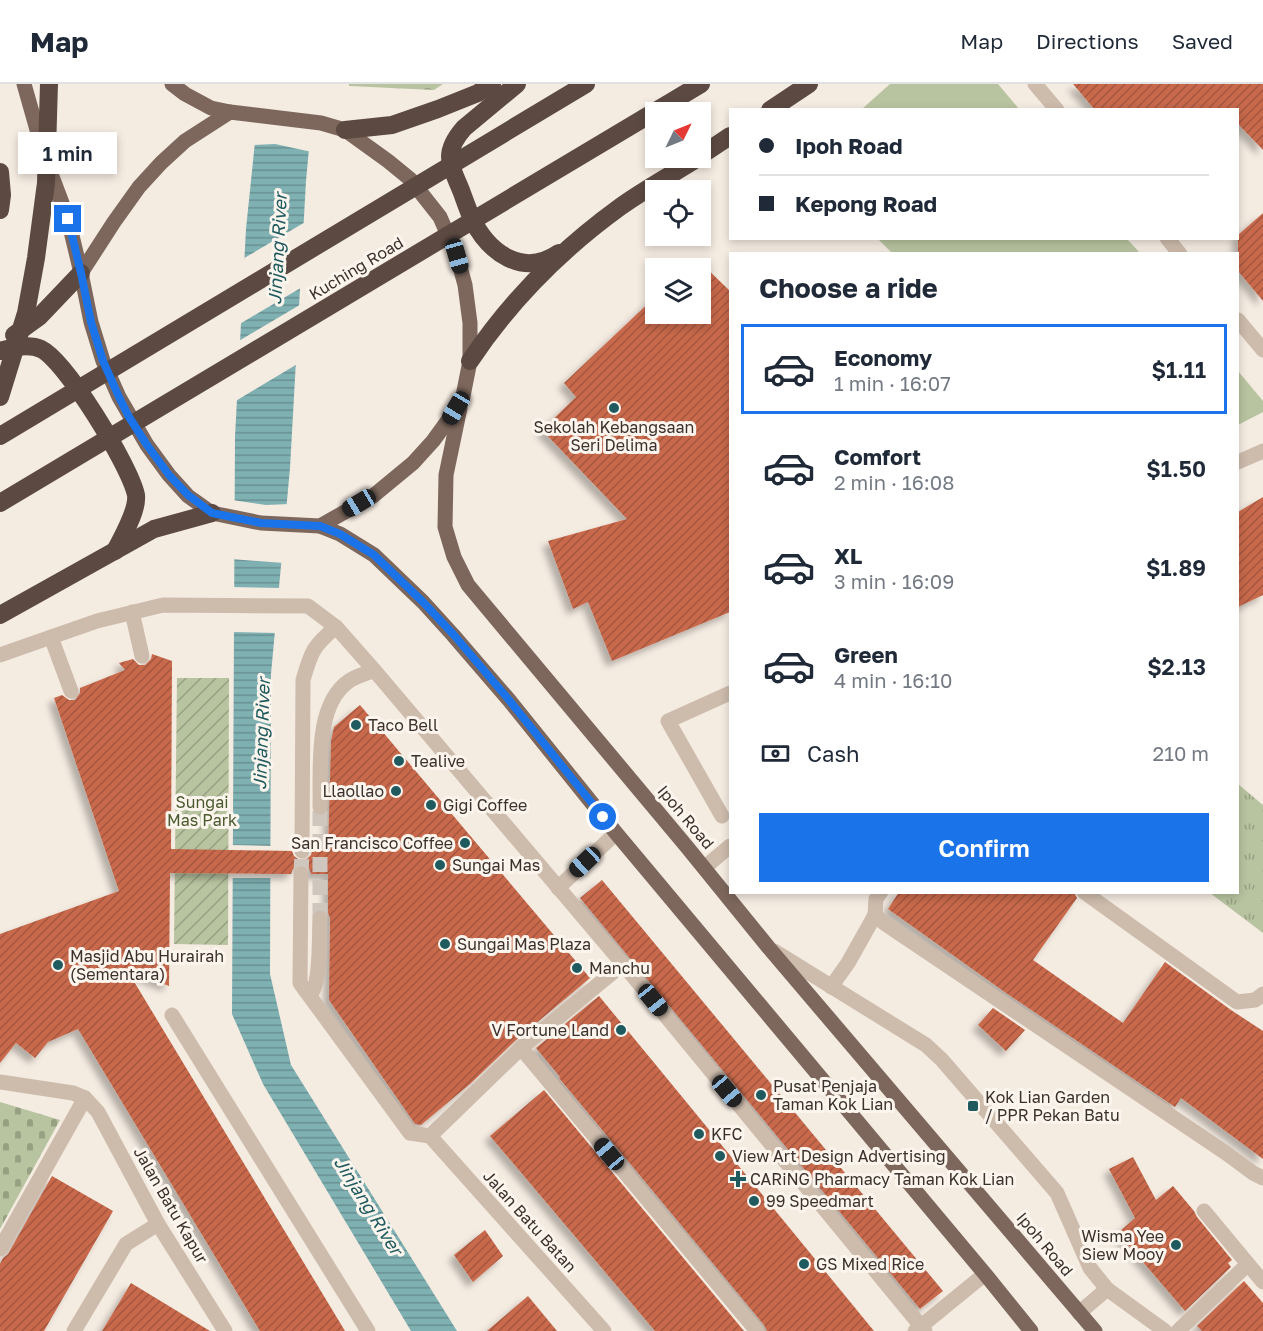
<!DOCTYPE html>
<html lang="en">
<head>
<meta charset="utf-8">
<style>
	:root { --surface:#fff; --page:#f2f2f3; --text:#1f2937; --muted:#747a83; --line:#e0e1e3; --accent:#1a73e8 }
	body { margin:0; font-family:"Golos Text",sans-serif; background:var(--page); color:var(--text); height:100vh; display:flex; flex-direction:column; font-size:22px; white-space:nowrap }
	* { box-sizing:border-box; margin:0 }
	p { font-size:20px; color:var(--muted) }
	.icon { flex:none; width:33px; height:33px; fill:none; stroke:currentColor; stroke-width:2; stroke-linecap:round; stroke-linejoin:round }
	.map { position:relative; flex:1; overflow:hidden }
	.sheet { position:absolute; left:729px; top:168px; width:510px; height:642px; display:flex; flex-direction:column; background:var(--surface); border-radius:0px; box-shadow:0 3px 9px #0003 }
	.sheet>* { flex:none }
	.guide { position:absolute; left:729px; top:24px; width:510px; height:132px; border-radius:0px; box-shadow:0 3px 9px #0003; display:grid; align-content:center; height:132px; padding:0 30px; background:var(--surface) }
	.needle { width:39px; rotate:47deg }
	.controls { position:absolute; left:645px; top:18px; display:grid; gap:12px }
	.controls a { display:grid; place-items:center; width:66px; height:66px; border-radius:0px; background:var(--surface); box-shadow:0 3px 9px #0003; font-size:30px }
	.end { position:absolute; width:27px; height:27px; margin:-14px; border:8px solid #1a73e8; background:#fff; box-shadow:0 0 0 3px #fff }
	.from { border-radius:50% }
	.bubble { position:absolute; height:42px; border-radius:0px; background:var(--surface); box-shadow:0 3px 9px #0003; font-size:20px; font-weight:600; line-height:42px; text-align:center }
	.car { position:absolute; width:18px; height:36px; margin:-18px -9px; border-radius:8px; box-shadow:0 0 4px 2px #0007; background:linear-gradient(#222 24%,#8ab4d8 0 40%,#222 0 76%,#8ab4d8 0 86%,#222 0) }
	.guide b { display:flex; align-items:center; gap:21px; height:57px; font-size:22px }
	.guide b+b { border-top:2px solid var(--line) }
	.guide i { width:15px; height:15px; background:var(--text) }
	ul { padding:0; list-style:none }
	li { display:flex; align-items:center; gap:18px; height:90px; margin:0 12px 9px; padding:0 18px; border:3px solid transparent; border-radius:0px }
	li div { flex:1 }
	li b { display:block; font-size:22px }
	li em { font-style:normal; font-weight:600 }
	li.on { border-color:var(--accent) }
	li>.icon { width:54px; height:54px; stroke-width:1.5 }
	h2 { padding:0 30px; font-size:27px; line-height:72px }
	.pay { display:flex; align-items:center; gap:15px; height:66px; padding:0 30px; font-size:22px }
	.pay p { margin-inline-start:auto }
	.action { display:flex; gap:12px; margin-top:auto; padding:12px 30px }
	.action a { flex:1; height:69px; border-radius:0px; background:var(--accent); color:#fff; font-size:24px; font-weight:600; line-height:69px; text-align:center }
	header { display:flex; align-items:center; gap:36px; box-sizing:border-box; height:84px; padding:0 30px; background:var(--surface); border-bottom:2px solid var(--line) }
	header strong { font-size:28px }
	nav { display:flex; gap:33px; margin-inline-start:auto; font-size:21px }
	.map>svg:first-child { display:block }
</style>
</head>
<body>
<header>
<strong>Map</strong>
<nav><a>Map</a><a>Directions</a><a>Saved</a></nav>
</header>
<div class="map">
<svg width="1263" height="1247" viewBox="0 0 1263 1247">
	<defs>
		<pattern id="forest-crowns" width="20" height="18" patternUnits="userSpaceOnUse" patternTransform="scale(1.5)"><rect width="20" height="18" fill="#b8c4a0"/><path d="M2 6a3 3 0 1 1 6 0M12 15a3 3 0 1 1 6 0" fill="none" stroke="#97a083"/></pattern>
		<pattern id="cemetery-stones" width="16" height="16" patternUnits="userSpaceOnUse" patternTransform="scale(1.5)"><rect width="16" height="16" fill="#b8c4a0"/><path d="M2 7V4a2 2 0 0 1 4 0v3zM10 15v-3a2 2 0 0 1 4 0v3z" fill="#97a083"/></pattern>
		<pattern id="park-tufts" width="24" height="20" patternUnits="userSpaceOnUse" patternTransform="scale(1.5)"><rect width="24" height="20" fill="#b8c4a0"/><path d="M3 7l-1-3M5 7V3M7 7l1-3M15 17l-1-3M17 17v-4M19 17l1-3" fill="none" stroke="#97a083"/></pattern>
		<pattern id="garden-furrows" width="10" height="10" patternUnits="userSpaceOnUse" patternTransform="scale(1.5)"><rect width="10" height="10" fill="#b8c4a0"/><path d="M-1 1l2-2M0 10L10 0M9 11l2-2" fill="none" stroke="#97a083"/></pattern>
		<pattern id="water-rules" width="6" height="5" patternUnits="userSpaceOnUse" patternTransform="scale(1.5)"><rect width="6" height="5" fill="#7fb0b2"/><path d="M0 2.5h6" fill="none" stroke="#699091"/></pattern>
		<pattern id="building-hatch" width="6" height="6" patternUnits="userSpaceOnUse" patternTransform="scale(1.5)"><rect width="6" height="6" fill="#c8694b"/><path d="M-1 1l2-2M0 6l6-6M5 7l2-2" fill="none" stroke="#a4573f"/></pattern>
		<filter id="shadow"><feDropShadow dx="-5.5" dy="5.5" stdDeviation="3" flood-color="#0004"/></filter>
	</defs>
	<rect width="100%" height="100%" fill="#f4ebe1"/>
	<!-- forest -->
	<polygon fill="url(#forest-crowns)" points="349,0 443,0 434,6 349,2"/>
	<!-- cemetery -->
	<polygon fill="url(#cemetery-stones)" points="0,1018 60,1036 0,1145"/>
	<!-- park -->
	<polygon fill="url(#park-tufts)" points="1238,700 1263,721 1263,849 1210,809 1238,808"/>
	<!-- garden -->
	<polygon fill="url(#garden-furrows)" points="177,594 229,594 228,861 174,860"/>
	<!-- pitch -->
	<g fill="#b8c4a0">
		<polygon points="890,0 998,0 1019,25 862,25"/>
		<polygon points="878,155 1127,155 1140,169 892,169"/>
		<polygon points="1238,287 1263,317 1263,328 1238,341"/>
	</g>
	<!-- water -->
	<polygon fill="url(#water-rules)" points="261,0 315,0 306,97 290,384 271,590 270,890 291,981 457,1247 411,1247 263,1000 232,930 235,353 246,145"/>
	<!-- pier -->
	<g fill="#f4ebe1">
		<polygon points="258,0 318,0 312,68 275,60 251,61"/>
		<polygon points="307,137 304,202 238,241 241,176"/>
		<polygon points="303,219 299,279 234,318 237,258"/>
		<polygon points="232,416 266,421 290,420 284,479 231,475"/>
		<polygon points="231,503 282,504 278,549 231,548"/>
		<polygon points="230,761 273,762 273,794 230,794"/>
	</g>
	<!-- building -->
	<g fill="url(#building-hatch)" filter="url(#shadow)">
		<polygon points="1073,0 1263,0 1263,66 1238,40 1238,26 1095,26"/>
		<polygon points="1263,129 1263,217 1238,187 1238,151"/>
		<polygon points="700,178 730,207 730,528 612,577 588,518 573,525 548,457 627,435 542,346 576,313 564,299 656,212 656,230 700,230"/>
		<polygon points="1263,413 1263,511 1238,523 1238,428"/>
		<polygon points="152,570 172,577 171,765 292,767 294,772 301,777 307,775 311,771 312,767 328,767 331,657 334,643 360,621 590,894 515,957 470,1000 421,1041 415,1040 329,916 330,834 328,829 328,790 311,790 310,786 306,782 301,780 293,785 291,790 170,789 169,902 127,886 345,1247 260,1247 78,945 48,958 35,974 16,959 0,979 0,850 119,807 54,614 62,611 69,616 75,616 80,609 80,604 125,586 119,579 133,575 139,581 145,581 151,575"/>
		<polygon points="602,796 943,1207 920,1225 580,814"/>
		<polygon points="899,808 1074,808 1077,814 1033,876 1123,939 1165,878 1231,926 1263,947 1263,1075 1181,1014 1175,1023 1006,909 888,825"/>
		<polygon points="599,912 651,975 874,1247 767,1247 764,1241 559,994 560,993 536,964"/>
		<polygon points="993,924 1025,946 1006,967 978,941"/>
		<polygon points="544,1006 744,1247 655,1247 490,1052"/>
		<polygon points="1133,1073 1156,1116 1173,1102 1194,1127 1197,1133 1232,1176 1228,1179 1231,1183 1185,1227 1118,1149 1135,1134 1109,1085"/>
		<polygon points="52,1092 113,1127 44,1247 0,1247 0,1180 3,1174 8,1170"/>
		<polygon points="485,1146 503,1172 473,1198 454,1171"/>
		<polygon points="1244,1197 1263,1219 1263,1247 1202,1247 1197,1242"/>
		<polygon points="131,1199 210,1247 102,1247"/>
		<polygon points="528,1212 557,1247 487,1247"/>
	</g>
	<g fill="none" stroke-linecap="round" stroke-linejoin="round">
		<!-- minor-tunnel -->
		<g stroke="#cfc6bd" stroke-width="15" stroke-dasharray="15 8" stroke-linecap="butt">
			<polyline points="301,790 302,767"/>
			<polyline points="320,834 320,723"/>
		</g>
		<!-- minor -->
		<g stroke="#cdbbac" stroke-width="15">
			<polyline points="1035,0 1057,26"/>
			<polyline points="1167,154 1180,170"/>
			<polyline points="1238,236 1263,266"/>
			<polyline points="1238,378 1263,367"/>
			<polyline points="132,528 142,572"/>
			<polyline points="51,553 71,607"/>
			<polyline points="0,571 97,537 163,521 308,522 336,543 374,586 623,880 925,1247"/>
			<path d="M320 723C321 686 314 621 349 597 356 592 366 590 374 586"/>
			<polyline points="722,732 668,637 730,609"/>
			<path d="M302 767 303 596C311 568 313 562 336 543"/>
			<polyline points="704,784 730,762"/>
			<polyline points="301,790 300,899 410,1049 430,1052"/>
			<polyline points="558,804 616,749"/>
			<polyline points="881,808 876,815 875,831 884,839 1226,1069 1253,1089 1263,1094"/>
			<polyline points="1084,808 1237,918 1255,916 1263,910"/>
			<polyline points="774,867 926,961 942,976 1057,1109 1090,1184 1107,1205 1165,1247"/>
			<polyline points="831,903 848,879 875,831"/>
			<path d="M305 906 312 908C321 896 319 850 320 834"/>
			<polyline points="172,931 368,1247"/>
			<polyline points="521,964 757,1247"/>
			<polyline points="0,998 73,1009 85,1014 98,1028 158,1140 225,1247"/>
			<polyline points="430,1052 604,1247"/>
			<polyline points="430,1052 521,964 623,880"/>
			<polyline points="1204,1127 1248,1180"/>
			<polyline points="0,1165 85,1014"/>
			<polyline points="1079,1229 1107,1205"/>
			<polyline points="74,1247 126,1160 158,1140"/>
			<polyline points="915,1247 985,1190"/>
			<polyline points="1178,1247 1248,1180 1263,1198"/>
		</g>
		<!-- major -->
		<g stroke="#7d675c" stroke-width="15">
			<polyline points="24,0 45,74 68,135 81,189 91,238 103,277 119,313 147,361 169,391 188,412 212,429 261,439 320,442 373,412 413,379 433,357 449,335 463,312 470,277 470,239 465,201 457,172 440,133 410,95 388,77 345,46 321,39 230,28 211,24 185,10 172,0"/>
			<polyline points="81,189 114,138 139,103 161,79 185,57 230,28"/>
			<polyline points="460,324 446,391 445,443 454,473 468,501 687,763 769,864 1095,1247"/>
			<polyline points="320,442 340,450 374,471 423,518 453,551 509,616 616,749 985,1190 1031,1247"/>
		</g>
		<!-- highway -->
		<g stroke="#5c4a42" stroke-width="18">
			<path d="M517 0 464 44C457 52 450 62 450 73 450 84 458 98 462 109 465 117 468 126 472 135 489 169 523 194 559 169"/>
			<polyline points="770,26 809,0"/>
			<polyline points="345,46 392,41 438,25 478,9 492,0"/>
			<polyline points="700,72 730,52"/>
			<polyline points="0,88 2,111 0,126"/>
			<polyline points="14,251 39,233 81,189"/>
			<path d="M0 267C11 263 30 260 41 265 66 277 130 382 136 411 138 427 122 453 115 467"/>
			<path d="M470 277C510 217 562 165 620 123 645 105 673 90 698 74"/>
			<polyline points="0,531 154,445 212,429"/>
		</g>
		<!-- highway-bridge -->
		<g stroke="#5c4a42" stroke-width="18">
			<polyline points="0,313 26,229 36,174 46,99 49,0"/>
			<polyline points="0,352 586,0"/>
			<polyline points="0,419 701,0"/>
		</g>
	</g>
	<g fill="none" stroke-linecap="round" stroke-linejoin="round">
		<!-- route -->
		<polyline stroke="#1a73e8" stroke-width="8" points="68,135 81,189 91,238 103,277 119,313 129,333 147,361 169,391 188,411 212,429 261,439 320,442 340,450 374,471 423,518 453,550 509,616 603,733"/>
	</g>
	<!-- markers -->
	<g fill="#1f5a5e" stroke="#fbf5ee" stroke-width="2">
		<circle cx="614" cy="324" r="6"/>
		<circle cx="356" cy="641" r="6"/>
		<circle cx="399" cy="677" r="6"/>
		<circle cx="396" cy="707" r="6"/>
		<circle cx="431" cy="721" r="6"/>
		<circle cx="465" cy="759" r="6"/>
		<circle cx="440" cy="781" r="6"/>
		<circle cx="445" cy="860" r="6"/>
		<circle cx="58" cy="881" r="6"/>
		<circle cx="577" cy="884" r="6"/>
		<circle cx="621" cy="946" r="6"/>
		<circle cx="761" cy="1011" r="6"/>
		<rect x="967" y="1016" width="12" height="12" rx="3"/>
		<circle cx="699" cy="1050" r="6"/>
		<circle cx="720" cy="1072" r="6"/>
		<path d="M735 1086h6v6h6v6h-6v6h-6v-6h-6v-6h6z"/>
		<circle cx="754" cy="1117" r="6"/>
		<circle cx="1176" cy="1161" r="6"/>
		<circle cx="804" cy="1180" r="6"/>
	</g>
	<g text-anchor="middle" stroke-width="6" stroke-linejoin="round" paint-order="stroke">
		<!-- street labels -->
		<g font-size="16" fill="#3b302b" stroke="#fbf5ee">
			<text transform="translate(356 184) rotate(-31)" y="6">Kuching Road</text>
			<text transform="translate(686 733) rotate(50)" y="6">Ipoh Road</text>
			<text transform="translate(171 1121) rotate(60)" y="6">Jalan Batu Kapur</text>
			<text transform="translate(530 1137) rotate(48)" y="6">Jalan Batu Batan</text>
			<text transform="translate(1045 1160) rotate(50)" y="6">Ipoh Road</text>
		</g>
		<!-- poi labels -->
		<g font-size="16" fill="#3b302b" stroke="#fbf5ee" text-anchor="start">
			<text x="614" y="349" text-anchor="middle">Sekolah Kebangsaan<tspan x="614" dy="18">Seri Delima</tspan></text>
			<text x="368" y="647">Taco Bell</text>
			<text x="411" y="683">Tealive</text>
			<text x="384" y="713" text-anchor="end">Llaollao</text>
			<text x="443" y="727">Gigi Coffee</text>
			<text x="453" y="765" text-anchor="end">San Francisco Coffee</text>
			<text x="452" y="787">Sungai Mas</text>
			<text x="457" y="866">Sungai Mas Plaza</text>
			<text x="70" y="878">Masjid Abu Hurairah<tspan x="70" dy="18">(Sementara)</tspan></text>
			<text x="589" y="890">Manchu</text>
			<text x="609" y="952" text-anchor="end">V Fortune Land</text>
			<text x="773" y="1008">Pusat Penjaja<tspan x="773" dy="18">Taman Kok Lian</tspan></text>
			<text x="985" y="1019">Kok Lian Garden<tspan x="985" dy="18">/ PPR Pekan Batu</tspan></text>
			<text x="711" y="1056">KFC</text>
			<text x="732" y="1078">View Art Design Advertising</text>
			<text x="750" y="1101">CARiNG Pharmacy Taman Kok Lian</text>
			<text x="766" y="1123">99 Speedmart</text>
			<text x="1164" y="1158" text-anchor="end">Wisma Yee<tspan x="1164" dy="18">Siew Mooy</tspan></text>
			<text x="816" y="1186">GS Mixed Rice</text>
		</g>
		<!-- park labels -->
		<g font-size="16" fill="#4a5a2e" stroke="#fbf5ee">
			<text x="202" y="724">Sungai<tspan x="202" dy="18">Mas Park</tspan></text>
		</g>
		<!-- water labels -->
		<g font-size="18" font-style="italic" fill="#1f5a5e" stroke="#fbf5ee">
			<text transform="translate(278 165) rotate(-87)" y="6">Jinjang River</text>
			<text transform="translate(262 650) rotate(-88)" y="6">Jinjang River</text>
			<text transform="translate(368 1122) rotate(58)" y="6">Jinjang River</text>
		</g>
	</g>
</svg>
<div class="controls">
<a><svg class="needle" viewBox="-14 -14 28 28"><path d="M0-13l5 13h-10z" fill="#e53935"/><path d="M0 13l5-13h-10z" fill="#747a83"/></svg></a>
<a><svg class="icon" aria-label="locate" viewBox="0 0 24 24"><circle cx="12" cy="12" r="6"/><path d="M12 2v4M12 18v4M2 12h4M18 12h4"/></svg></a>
<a><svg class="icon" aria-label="layers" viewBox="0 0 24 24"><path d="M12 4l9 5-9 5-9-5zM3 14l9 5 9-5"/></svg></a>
</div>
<i class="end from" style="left:603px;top:733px"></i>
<i class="end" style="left:68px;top:135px"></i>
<div class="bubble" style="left:18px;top:48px;width:99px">1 min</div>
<i class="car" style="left:457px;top:172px;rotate:164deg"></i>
<i class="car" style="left:456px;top:324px;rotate:211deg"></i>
<i class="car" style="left:359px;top:419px;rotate:239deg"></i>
<i class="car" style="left:585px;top:778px;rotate:227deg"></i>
<i class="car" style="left:653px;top:916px;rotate:141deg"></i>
<i class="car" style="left:727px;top:1007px;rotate:140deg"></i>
<i class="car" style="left:609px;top:1070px;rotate:320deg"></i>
<div class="guide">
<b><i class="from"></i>Ipoh Road</b>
<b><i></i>Kepong Road</b>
</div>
<section class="sheet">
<h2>Choose a ride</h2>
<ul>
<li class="on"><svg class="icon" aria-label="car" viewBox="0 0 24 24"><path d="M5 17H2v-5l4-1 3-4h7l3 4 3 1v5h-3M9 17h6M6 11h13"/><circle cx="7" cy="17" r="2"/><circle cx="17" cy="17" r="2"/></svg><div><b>Economy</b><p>1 min · 16:07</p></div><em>$1.11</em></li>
<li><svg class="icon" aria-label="car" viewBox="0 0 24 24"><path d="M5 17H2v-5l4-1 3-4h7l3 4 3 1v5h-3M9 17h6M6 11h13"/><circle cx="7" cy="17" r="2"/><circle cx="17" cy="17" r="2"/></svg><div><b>Comfort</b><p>2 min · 16:08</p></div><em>$1.50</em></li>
<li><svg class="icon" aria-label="car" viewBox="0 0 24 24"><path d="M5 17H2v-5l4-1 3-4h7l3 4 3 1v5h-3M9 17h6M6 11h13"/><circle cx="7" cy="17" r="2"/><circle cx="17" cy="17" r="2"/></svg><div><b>XL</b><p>3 min · 16:09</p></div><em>$1.89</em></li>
<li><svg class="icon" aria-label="car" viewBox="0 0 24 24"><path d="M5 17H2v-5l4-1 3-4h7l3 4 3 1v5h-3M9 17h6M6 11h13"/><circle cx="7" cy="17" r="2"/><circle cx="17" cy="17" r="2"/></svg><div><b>Green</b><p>4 min · 16:10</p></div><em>$2.13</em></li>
</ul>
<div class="pay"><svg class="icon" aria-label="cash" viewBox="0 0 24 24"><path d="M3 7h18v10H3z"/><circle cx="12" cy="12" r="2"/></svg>Cash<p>210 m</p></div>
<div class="action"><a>Confirm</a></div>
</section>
</div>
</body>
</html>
